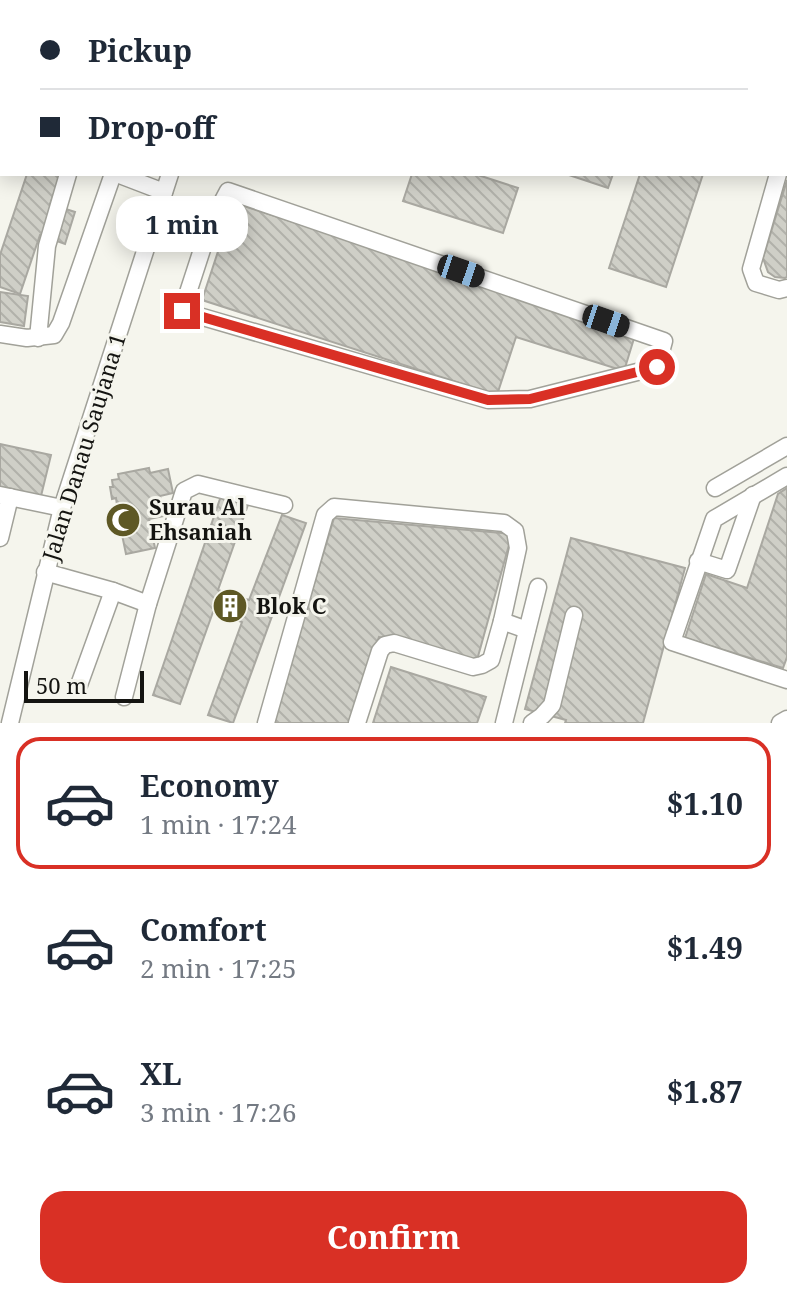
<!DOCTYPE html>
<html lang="en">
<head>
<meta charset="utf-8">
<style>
	:root { --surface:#fff; --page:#f2f2f3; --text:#1f2937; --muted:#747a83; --line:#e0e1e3; --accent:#d93025 }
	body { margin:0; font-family:"Noto Serif",serif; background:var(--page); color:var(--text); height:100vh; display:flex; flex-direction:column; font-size:30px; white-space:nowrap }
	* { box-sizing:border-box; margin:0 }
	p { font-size:26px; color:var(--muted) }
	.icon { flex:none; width:44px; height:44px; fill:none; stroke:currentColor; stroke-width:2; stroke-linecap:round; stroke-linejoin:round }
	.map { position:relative; height:723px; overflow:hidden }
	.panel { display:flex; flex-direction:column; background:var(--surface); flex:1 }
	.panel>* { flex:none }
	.hud { position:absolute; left:0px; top:0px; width:788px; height:176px; box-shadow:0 4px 20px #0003; display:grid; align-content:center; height:176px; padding:0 40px; background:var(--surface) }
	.scale { position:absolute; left:24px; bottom:20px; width:120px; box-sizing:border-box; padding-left:8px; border:4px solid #141411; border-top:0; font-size:22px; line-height:28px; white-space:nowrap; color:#141411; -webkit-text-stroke:6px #f5f5ed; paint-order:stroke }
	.end { position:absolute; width:36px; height:36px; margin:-18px; border:10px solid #d93025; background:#fff; box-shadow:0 0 0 4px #fff }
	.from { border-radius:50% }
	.bubble { position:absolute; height:56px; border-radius:24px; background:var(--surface); box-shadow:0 4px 20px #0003; font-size:26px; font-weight:700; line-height:56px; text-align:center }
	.car { position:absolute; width:24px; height:48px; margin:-24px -12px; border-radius:10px; box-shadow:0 0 6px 2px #0007; background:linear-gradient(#222 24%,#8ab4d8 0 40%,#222 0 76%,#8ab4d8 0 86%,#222 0) }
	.hud b { display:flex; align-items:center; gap:28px; height:76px; font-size:30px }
	.hud b+b { border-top:2px solid var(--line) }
	.hud i { width:20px; height:20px; background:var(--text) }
	ul { padding:14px 0 0; list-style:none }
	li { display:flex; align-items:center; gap:24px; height:132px; margin:0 16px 12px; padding:0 24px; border:4px solid transparent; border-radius:24px }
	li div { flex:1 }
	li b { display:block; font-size:30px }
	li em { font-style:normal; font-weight:700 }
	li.on { border-color:var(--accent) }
	li>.icon { width:72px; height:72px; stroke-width:1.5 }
	.action { display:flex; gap:16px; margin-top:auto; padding:16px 40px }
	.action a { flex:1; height:92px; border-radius:24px; background:var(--accent); color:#fff; font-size:32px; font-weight:700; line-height:92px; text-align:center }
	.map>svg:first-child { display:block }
</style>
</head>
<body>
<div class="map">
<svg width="787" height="723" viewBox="0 0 787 723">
	<defs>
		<pattern id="building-back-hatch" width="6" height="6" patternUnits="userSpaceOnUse" patternTransform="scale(2)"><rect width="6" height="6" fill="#cfcfc7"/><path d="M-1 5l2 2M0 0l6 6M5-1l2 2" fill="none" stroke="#b1b1aa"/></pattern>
	</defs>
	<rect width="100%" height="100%" fill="#f5f5ed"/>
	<!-- building -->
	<g fill="url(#building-back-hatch)" stroke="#a9a8a1" stroke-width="2">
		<polygon points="0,0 19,0 18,2 2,2 2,59 0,58"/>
		<polygon points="296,0 360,0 359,2 295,2"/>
		<polygon points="371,0 480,0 479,2 377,2"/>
		<polygon points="27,174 61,174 50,204 75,212 65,244 40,235 20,294 0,287 0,255"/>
		<polygon points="412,174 475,174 518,188 503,233 403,201"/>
		<polygon points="566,174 613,174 608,188"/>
		<polygon points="640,174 703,174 666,287 609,268"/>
		<polygon points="787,180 787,277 785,278 775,277 768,272 763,258"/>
		<polygon points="234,203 636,332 624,371 516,337 497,395 202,300"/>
		<polygon points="0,292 28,296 24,326 0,322"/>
		<polygon points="0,444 51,455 41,496 0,487"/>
		<polygon points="149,468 150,473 168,469 173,493 160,496 164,516 149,519 155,548 126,554 120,525 128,523 124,503 117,505 116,498 112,499 110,487 113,487 112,480 119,479 118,474"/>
		<polygon points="787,488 787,657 783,668 685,638 706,574 747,588 778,494"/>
		<polygon points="222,493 249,502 218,590 249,600 282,515 306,523 233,723 208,715 242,622 213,612 180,704 153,695"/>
		<polygon points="334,518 512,534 477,660 379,637 349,723 272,723"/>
		<polygon points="571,538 685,568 643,723 565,723 566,720 525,709"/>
		<polygon points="391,667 486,697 477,723 373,723"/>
	</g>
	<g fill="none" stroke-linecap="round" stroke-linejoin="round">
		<defs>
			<g id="minor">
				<polyline points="191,2 192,0"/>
				<polyline points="228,2 229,0"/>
				<polyline points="0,99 2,100"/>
				<polyline points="786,146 787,143"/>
				<polyline points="117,174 164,192"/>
				<polyline points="778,174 751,269 756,283 779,290 787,288"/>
				<polygon points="228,191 664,341 657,367 530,399 488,400 182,311 210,225"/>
				<polyline points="158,209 210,225"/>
				<polyline points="0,334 27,338 54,335 61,323 113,174"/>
				<polyline points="38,338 47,246 68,174"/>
				<polyline points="787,476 714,519 672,642 787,680"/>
				<polyline points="715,488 787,446"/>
				<polyline points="0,495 62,508"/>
				<polyline points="0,538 10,497"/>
				<polyline points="698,561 727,570 753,495"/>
				<polyline points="45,572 113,591 148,604"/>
				<polyline points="79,685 113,591"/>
				<polyline points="124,697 148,604 184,491 198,484 284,505"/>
				<polyline points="10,723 62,508 170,174"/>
				<polyline points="266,723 325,515 334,507 504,523 515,531 518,548 502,621 527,630"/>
				<polyline points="357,723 380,651 385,645 394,643 473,667 482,665 491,660 502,621"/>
				<polyline points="504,723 538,587"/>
				<polyline points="532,723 542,716 552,705 574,615"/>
				<polyline points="780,723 787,719"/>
			</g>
		</defs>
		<!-- minor casing -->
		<use href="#minor" stroke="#a1a199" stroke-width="19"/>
		<!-- minor -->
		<use href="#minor" stroke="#fff" stroke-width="16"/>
	</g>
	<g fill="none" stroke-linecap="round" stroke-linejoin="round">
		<!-- route -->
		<polyline stroke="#d93025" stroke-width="10" points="182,311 488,400 530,399 657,367"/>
	</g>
	<!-- icons -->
	<defs>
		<symbol id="mosque-disc" viewBox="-11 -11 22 22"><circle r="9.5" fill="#5e5825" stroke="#f5f5ed"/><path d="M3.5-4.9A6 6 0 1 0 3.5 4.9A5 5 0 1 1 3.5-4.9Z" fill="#fff"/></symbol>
		<symbol id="building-disc" viewBox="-11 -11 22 22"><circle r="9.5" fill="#5e5825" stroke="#f5f5ed"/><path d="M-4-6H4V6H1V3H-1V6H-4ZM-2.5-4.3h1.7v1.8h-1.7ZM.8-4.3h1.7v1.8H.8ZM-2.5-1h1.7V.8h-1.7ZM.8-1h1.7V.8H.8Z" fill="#fff"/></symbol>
	</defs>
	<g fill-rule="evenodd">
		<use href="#mosque-disc" x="103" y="500" width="40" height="40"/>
		<use href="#building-disc" x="210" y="586" width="40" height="40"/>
	</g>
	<g text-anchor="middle" stroke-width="6" stroke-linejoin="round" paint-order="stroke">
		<!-- street labels -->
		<g font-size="22" fill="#141411" stroke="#f5f5ed">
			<text transform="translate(84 447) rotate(-73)" y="8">Jalan Danau Saujana 1</text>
		</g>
		<!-- poi labels -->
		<g font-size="22" font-weight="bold" fill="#141411" stroke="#f5f5ed" text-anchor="start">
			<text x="149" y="515">Surau Al<tspan x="149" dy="25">Ehsaniah</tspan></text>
			<text x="256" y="614">Blok C</text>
		</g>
	</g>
</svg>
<div class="scale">50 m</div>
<i class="end from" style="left:657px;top:367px"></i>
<i class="end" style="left:182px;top:311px"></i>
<div class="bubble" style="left:116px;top:196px;width:132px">1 min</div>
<i class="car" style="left:461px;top:271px;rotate:109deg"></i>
<i class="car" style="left:606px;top:321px;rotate:109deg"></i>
<div class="hud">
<b><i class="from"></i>Pickup</b>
<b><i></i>Drop-off</b>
</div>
</div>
<section class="panel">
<ul>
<li class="on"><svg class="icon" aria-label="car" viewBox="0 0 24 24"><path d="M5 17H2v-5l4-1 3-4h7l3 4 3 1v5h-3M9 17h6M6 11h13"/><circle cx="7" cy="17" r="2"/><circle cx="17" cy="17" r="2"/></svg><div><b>Economy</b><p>1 min · 17:24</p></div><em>$1.10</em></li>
<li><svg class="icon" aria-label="car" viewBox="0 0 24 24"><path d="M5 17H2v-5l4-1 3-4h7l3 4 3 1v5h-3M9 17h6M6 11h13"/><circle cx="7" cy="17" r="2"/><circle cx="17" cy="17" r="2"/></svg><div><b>Comfort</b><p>2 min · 17:25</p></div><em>$1.49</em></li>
<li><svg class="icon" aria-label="car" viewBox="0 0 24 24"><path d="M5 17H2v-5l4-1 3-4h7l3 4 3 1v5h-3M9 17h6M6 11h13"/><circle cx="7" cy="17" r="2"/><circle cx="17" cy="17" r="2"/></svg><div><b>XL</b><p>3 min · 17:26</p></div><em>$1.87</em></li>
</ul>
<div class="action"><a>Confirm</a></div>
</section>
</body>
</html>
